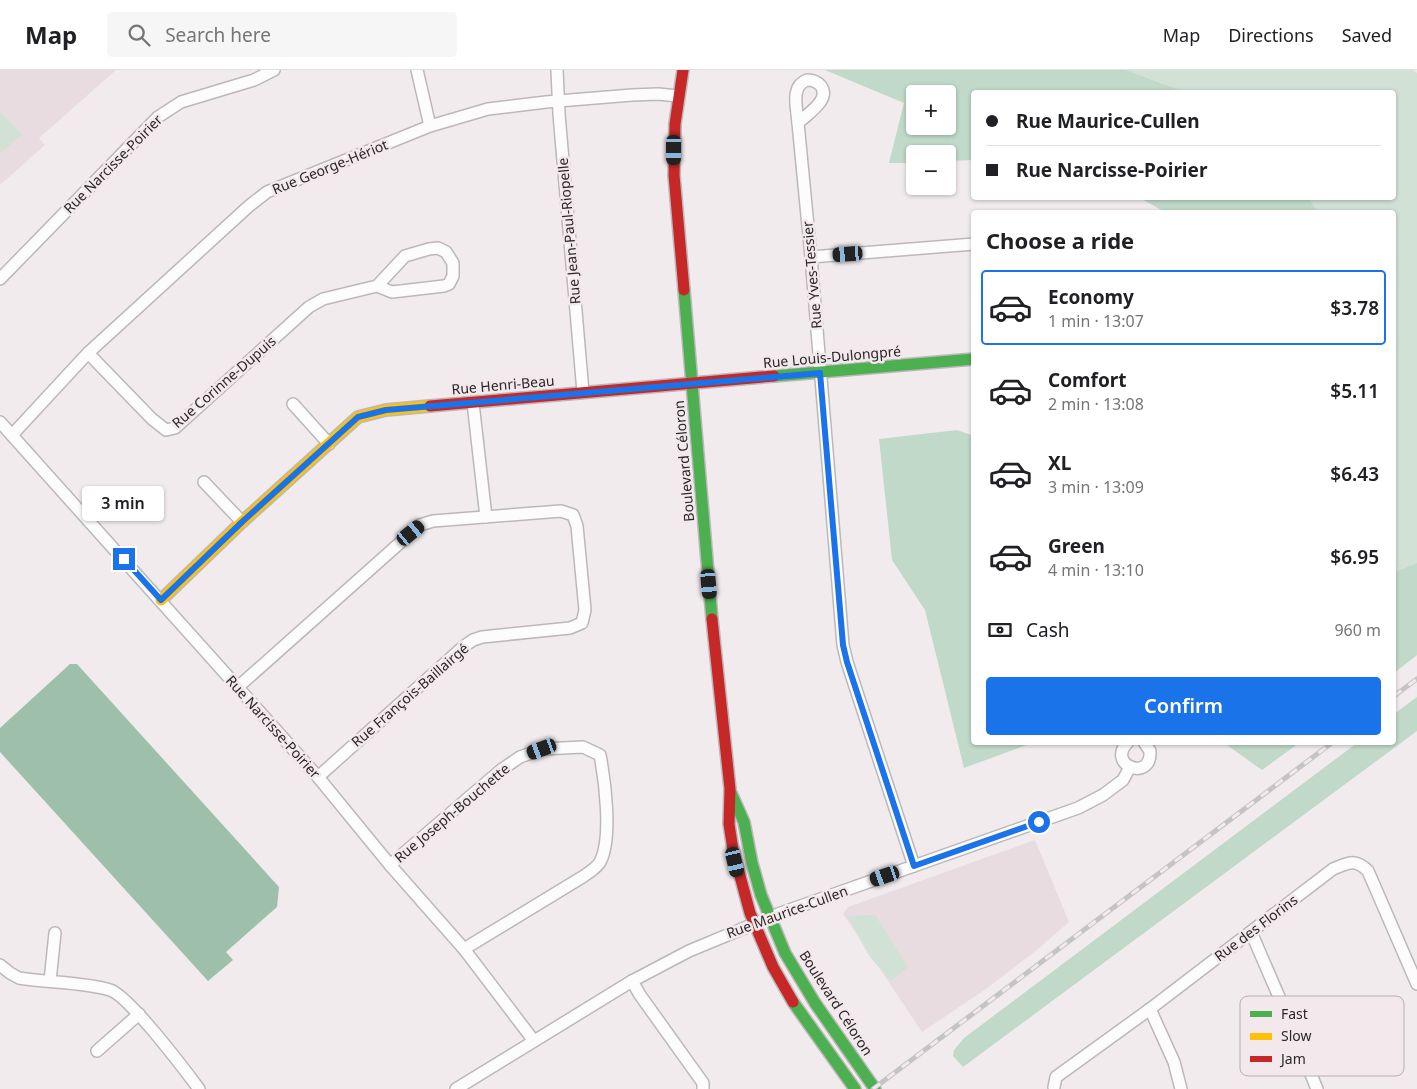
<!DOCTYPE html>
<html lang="en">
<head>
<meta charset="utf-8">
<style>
	:root { --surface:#fff; --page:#f6f6f6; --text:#202124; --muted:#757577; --line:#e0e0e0; --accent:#1a73e8 }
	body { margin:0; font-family:"Noto Sans",sans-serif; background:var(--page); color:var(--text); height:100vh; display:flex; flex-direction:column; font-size:19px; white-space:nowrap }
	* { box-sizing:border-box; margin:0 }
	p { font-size:16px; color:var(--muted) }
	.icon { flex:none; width:28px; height:28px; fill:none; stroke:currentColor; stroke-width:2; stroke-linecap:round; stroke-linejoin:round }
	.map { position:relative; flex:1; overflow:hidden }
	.drawer { position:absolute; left:971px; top:140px; width:425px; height:535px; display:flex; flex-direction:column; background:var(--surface); border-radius:5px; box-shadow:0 1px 4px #0004 }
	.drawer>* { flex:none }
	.top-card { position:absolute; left:971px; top:20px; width:425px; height:110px; border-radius:5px; box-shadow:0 1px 4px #0004; display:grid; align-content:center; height:110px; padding:0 15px; background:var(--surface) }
	.buttons { position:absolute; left:906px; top:15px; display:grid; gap:10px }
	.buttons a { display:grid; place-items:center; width:50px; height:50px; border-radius:5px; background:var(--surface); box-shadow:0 1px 4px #0004; font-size:25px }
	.end { position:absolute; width:22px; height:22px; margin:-11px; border:6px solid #1a73e8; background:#fff; box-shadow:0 0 0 2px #fff }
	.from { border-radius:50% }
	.bubble { position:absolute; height:35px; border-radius:5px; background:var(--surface); box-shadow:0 1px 4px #0004; font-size:16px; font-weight:600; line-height:35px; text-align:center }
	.car { position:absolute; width:15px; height:30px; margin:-15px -8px; border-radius:6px; box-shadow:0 0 4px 1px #0007; background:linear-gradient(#222 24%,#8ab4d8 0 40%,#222 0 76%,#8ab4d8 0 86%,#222 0) }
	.top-card b { display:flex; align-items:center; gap:18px; height:48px; font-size:19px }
	.top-card b+b { border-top:1px solid var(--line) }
	.top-card i { width:12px; height:12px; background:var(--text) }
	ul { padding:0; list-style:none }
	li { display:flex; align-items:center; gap:15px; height:75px; margin:0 10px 8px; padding:0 5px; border:2px solid transparent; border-radius:5px }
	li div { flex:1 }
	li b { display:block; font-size:19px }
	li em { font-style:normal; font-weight:600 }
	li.active { border-color:var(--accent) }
	li>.icon { width:45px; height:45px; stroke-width:1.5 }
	h2 { padding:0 15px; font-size:22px; line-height:60px }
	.pay { display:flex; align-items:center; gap:12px; height:55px; padding:0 15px; font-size:19px }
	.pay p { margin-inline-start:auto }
	.button { display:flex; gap:10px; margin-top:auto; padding:10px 15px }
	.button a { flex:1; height:58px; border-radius:5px; background:var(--accent); color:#fff; font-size:20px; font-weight:600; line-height:58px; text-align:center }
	header { display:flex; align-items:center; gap:30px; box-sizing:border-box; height:70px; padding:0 25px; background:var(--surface); border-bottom:1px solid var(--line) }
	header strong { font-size:24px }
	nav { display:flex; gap:28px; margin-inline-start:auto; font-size:18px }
	.search { width:350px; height:45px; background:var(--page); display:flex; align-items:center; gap:12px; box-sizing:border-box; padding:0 18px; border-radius:5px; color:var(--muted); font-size:19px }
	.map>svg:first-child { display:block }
</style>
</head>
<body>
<header>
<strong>Map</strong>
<div class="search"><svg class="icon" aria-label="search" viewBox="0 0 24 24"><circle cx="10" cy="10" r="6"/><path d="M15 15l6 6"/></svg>Search here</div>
<nav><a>Map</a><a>Directions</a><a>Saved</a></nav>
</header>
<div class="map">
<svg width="1417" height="1019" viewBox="0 0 1417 1019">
	<rect width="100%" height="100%" fill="#f1ebee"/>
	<!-- built -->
	<g fill="#e9dce1">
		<polygon points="0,0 116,0 39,68 45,75 0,115"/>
		<polygon points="1035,770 1069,852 1038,879 986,919 922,962 843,844 848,837"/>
	</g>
	<!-- green -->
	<g fill="#d1e1d6">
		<polygon points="1126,0 1413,0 1417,3 1417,493 1394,502 1394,142 1318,142 1309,128 1394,128 1394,22 1185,22"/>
		<polygon points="0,42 22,64 0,84"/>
		<polygon points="875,845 908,897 891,911 870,887 847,846"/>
	</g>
	<!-- forest -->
	<g fill="#c0d9c8" fill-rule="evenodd">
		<path d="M825 0H1126L1185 22H974V90L948 91V84H915V93H889L904 33ZM915 24H948V56H915Z"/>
		<polygon points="1140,128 1309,128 1318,142 1165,142"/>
		<polygon points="957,360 974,366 974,672 1032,673 964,698 925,540 892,490 879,369"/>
		<polygon points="1417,493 1417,585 1394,603 1394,502"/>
		<polygon points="1417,627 1417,661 963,997 953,986 954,980 964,968 1357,673 1394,672 1394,644"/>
		<polygon points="1224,673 1299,673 1262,700"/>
	</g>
	<!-- water -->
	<polygon fill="#9ec0aa" points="70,594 77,594 279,817 277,837 226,882 233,890 208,911 0,682 0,658"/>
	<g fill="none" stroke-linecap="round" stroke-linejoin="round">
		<defs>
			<g id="street">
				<polyline points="417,0 430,56"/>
				<polyline points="557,0 559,44 583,322"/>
				<path d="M807 10C813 10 817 11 821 16 831 30 807 44 798 53 797 38 790 16 807 10Z"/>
				<polyline points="798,53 811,187 843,575 847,592 914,796"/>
				<polyline points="811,187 974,174"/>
				<polyline points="0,209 158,47 181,32 254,10 274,0"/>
				<polyline points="88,283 152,349 166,360 175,358 309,237 323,229 377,216 405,186 429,179 438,178 446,182 453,193 453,206 449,214 444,216 392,222 377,216"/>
				<polyline points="473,333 486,447"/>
				<polyline points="293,334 329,374"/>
				<polyline points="0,352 318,707 390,795 464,879 534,971"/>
				<polyline points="12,365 88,283 249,136 267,122 430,56 488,39 546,32 632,25 658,24 678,26"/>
				<polyline points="204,412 242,452"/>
				<polyline points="238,617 420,455 433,451 561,441 573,445 577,456 585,540 582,553 570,558 482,567 473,570 463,577 318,707"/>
				<path d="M1128 672C1105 695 1152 713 1150 681L1144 672"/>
				<path d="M390 795 501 700 520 687 542 679 583 677 600 685C605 711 612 766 601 790 599 796 590 802 584 806L464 879"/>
				<polyline points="1251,862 1289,950 1317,1019"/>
				<path d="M0 895 10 903 19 908C48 913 84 912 110 920 129 926 185 1000 199 1019"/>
				<polyline points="50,911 55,863"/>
				<polyline points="632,911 640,925 703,1013 703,1019"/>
				<polyline points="1150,939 1174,992 1181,1019"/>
				<polyline points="97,981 139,944"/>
				<path d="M1054 1017 1056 1007 1150 939 1333 799C1348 793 1355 788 1368 801L1417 914"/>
				<polyline points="456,1019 632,911 689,881 778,844 1078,738 1103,725 1123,710 1130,697"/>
			</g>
			<g id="fast">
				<polyline points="684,220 712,549"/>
				<polyline points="774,306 974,289"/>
				<polyline points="731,723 744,752 752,793 761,825 785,883 815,933 875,1019"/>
				<polyline points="793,932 855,1019"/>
			</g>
			<polyline id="slow" points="161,530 242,452 358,347 386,340 430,336"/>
			<g id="jam">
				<polyline points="683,0 675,54 674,105 684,220"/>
				<polyline points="430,336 774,306"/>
				<polyline points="712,549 730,719 729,754 733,780 750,843 773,897 793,932"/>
			</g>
		</defs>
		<!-- street casing -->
		<use href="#street" stroke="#bcb8ba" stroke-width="14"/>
		<!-- fast casing -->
		<use href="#fast" stroke="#bcb8ba" stroke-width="14"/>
		<!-- slow casing -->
		<use href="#slow" stroke="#bcb8ba" stroke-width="14"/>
		<!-- jam casing -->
		<use href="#jam" stroke="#bcb8ba" stroke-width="14"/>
		<!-- street -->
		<use href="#street" stroke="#fdfcfc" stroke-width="11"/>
		<!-- fast -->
		<use href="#fast" stroke="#4caf50" stroke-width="11"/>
		<!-- slow -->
		<use href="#slow" stroke="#ffc107" stroke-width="11"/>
		<!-- jam -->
		<use href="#jam" stroke="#c62828" stroke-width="11"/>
		<defs>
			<g id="rail">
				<polyline points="1394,626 1417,609"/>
				<polyline points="873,1019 1333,672"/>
			</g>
		</defs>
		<!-- rail casing -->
		<use href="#rail" stroke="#c5c4c4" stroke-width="5"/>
		<!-- rail -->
		<use href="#rail" stroke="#f3e9ed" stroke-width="3" stroke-dasharray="9" stroke-linecap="butt"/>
	</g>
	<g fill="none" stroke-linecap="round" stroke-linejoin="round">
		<!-- route -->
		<polyline stroke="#1a73e8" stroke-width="6" points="124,489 161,530 242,452 358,347 386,340 820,303 843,575 847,592 914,796 1039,752"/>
	</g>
	<g text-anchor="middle" stroke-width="5" stroke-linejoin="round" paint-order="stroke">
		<!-- street labels -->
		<g font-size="14" fill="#2a2728" stroke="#f3e9ed">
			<text transform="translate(113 94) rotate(-45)" y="5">Rue Narcisse-Poirier</text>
			<text transform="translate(330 97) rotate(-22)" y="5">Rue George-Hériot</text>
			<text transform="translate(569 161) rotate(-95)" y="5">Rue Jean-Paul-Riopelle</text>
			<text transform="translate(812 205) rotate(-95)" y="5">Rue Yves-Tessier</text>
			<text transform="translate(832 287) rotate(-5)" y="5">Rue Louis-Dulongpré</text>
			<text transform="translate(224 312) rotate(-41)" y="5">Rue Corinne-Dupuis</text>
			<text transform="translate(503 315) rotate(-5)" y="5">Rue Henri-Beau</text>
			<text transform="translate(684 391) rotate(-95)" y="5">Boulevard Céloron</text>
			<text transform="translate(410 625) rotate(-41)" y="5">Rue François-Baillairgé</text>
			<text transform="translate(273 657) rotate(48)" y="5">Rue Narcisse-Poirier</text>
			<text transform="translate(452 743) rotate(-40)" y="5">Rue Joseph-Bouchette</text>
			<text transform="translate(787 842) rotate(-20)" y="5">Rue Maurice-Cullen</text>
			<text transform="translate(1256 858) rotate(-37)" y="5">Rue des Florins</text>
			<text transform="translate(836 933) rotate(57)" y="5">Boulevard Céloron</text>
		</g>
	</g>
	<!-- legend -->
	<rect x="1240" y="926" width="164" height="80" rx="8" fill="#f3e9ed" stroke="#b7afb2" stroke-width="1"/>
	<rect x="1250" y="941" width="22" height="6" fill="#4caf50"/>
	<rect x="1250" y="963" width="22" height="7" fill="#ffc107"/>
	<rect x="1250" y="986" width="22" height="6" fill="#c62828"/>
	<g font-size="14" fill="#2a2728">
		<text x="1281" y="949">Fast</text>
		<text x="1281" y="971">Slow</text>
		<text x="1281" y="994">Jam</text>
	</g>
</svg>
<div class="buttons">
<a>+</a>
<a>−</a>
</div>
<i class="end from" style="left:1039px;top:752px"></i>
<i class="end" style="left:124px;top:489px"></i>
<div class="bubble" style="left:82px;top:416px;width:82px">3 min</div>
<i class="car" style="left:674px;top:80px;rotate:180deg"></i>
<i class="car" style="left:848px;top:184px;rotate:266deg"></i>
<i class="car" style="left:411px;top:463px;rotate:51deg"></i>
<i class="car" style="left:709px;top:514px;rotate:175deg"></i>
<i class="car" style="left:542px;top:679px;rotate:250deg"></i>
<i class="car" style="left:735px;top:792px;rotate:167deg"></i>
<i class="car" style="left:885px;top:806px;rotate:251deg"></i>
<div class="top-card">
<b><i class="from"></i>Rue Maurice-Cullen</b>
<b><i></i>Rue Narcisse-Poirier</b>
</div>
<section class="drawer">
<h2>Choose a ride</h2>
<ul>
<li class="active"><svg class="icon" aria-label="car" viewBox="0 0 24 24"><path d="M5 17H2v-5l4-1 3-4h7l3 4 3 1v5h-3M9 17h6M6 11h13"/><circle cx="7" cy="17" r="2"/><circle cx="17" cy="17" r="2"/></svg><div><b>Economy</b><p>1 min · 13:07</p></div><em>$3.78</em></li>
<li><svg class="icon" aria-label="car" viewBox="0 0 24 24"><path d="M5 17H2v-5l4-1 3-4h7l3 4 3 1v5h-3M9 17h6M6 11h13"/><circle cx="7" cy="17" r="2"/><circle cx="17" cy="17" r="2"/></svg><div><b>Comfort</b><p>2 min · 13:08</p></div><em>$5.11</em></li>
<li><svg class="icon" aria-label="car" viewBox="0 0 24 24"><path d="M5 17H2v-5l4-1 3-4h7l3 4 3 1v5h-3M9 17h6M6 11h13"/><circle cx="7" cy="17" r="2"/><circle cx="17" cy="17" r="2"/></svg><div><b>XL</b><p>3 min · 13:09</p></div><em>$6.43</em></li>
<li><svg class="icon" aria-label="car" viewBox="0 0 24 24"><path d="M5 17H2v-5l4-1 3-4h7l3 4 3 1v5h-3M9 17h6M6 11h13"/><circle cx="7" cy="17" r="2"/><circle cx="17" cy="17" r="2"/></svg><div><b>Green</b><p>4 min · 13:10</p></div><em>$6.95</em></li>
</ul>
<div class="pay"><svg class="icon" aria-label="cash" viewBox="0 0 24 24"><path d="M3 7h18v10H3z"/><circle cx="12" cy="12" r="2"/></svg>Cash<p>960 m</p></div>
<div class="button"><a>Confirm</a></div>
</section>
</div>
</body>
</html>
